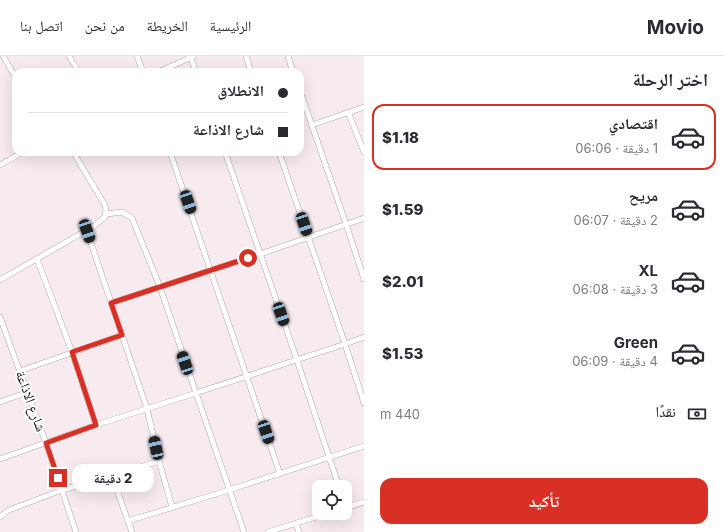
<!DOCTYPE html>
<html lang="ar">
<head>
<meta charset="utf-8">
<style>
	:root { --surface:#fff; --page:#f2f2f3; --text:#2b2b33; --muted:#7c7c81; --line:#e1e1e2; --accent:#d93025 }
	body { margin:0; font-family:Inter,"Noto Naskh Arabic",sans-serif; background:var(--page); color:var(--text); direction:rtl; height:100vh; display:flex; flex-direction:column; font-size:15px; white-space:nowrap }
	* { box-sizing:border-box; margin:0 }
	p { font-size:13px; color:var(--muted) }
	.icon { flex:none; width:22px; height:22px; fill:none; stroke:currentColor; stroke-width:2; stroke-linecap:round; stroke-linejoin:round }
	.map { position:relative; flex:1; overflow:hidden; direction:ltr }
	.panel { display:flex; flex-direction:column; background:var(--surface); width:360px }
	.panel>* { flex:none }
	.top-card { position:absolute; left:12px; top:12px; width:292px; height:88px; border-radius:12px; box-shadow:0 4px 16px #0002; direction:rtl; display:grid; align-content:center; height:88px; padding:0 16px; background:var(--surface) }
	.buttons { position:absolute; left:312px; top:424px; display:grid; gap:8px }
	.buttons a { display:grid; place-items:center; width:40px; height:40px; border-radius:8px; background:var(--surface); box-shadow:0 4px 16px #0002; font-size:20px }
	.end { position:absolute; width:18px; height:18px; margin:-9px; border:5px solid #d93025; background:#fff; box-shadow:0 0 0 2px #fff }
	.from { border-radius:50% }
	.bubble { position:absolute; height:28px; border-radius:12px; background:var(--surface); box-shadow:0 4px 16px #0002; font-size:13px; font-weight:800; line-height:28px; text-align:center; direction:rtl }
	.car { position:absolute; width:12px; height:24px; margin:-12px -6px; border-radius:5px; box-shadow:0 0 3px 1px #0007; background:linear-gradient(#222 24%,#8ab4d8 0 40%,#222 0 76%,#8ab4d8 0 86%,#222 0) }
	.top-card b { display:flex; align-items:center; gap:14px; height:38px; font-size:15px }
	.top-card b+b { border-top:1px solid var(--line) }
	.top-card i { width:10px; height:10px; background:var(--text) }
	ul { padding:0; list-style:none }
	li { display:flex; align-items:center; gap:12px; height:66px; margin:0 8px 6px; padding:0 8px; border:2px solid transparent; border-radius:12px }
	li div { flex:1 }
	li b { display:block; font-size:15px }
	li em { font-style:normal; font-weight:800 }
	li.on { border-color:var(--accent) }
	li>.icon { width:36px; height:36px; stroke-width:1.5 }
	h2 { padding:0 16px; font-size:18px; line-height:48px }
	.pay { display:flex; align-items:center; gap:10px; height:44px; padding:0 16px; font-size:15px }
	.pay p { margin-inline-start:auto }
	.primary-button { display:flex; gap:8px; margin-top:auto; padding:8px 16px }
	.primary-button a { flex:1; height:46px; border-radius:12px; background:var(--accent); color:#fff; font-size:16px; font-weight:800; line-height:46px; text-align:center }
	header { display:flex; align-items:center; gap:24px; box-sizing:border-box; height:56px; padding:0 20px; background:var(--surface); border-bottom:1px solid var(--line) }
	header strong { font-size:19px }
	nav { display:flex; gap:22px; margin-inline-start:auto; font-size:14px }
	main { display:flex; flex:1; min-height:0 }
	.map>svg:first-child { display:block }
</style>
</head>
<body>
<header>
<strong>Movio</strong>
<nav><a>الرئيسية</a><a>الخريطة</a><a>من نحن</a><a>اتصل بنا</a></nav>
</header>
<main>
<section class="panel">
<h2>اختر الرحلة</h2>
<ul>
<li class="on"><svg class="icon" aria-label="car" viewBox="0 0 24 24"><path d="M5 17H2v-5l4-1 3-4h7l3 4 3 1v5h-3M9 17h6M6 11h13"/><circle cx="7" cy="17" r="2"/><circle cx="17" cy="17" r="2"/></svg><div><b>اقتصادي</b><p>1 دقيقة · 06:06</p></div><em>$1.18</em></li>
<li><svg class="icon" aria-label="car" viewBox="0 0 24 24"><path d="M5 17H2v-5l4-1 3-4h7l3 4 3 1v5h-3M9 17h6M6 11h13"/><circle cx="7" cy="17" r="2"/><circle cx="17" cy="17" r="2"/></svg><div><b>مريح</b><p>2 دقيقة · 06:07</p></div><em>$1.59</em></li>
<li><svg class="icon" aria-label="car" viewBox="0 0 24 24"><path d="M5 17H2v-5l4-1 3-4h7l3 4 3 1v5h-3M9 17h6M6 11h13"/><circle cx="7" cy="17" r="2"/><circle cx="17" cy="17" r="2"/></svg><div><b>XL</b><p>3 دقيقة · 06:08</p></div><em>$2.01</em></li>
<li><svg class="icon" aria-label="car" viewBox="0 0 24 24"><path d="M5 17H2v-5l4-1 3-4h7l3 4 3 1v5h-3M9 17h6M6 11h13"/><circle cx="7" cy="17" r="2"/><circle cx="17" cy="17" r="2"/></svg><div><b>Green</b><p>4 دقيقة · 06:09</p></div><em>$1.53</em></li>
</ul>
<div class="pay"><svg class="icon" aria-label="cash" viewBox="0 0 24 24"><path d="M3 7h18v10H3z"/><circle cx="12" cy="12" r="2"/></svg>نقدًا<p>440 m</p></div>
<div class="primary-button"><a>تأكيد</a></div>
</section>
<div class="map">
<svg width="364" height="476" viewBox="0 0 364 476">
	<rect width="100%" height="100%" fill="#f8ebf0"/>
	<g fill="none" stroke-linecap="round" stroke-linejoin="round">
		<defs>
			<g id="street">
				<polyline points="3,0 16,22"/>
				<polyline points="69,0 79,16"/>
				<polyline points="137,0 143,16"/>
				<polyline points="246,0 251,16"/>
				<polyline points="288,0 293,16"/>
				<polyline points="191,2 196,16"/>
				<polyline points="158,16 194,0"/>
				<polyline points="300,35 346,168 364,223"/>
				<polyline points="348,56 364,96"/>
				<polyline points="312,69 364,51"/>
				<polyline points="170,96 280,418"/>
				<polyline points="225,96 297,304 339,431"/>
				<polyline points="279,96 345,288 364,281"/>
				<polyline points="0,109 23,96"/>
				<polyline points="106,158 122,156 132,162 160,231 196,337 345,288 364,347"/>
				<polyline points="87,175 147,353 159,405 172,451"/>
				<polyline points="37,203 72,296 96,369"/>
				<polyline points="0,224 94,170 105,161 106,154 105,149 73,96"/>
				<polyline points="111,247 260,198 364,162"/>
				<polyline points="0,261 46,387 76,476"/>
				<polyline points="20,315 122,279"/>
				<polyline points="0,346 28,336"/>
				<polyline points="0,403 96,369 196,337 244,476"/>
				<polyline points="112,420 159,405"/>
				<polyline points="345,452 364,446"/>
				<polyline points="0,461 9,454 62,434 112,420 128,465"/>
				<polyline points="296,467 299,476"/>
				<polyline points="132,476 128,465 229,434 364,390"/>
				<polyline points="268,476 329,457"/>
			</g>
		</defs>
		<!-- street casing -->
		<use href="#street" stroke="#b3a6ab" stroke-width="6"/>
		<!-- street -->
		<use href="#street" stroke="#fff" stroke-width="5"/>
	</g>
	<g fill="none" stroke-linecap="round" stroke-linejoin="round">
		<!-- route -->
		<polyline stroke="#d93025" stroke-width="5" points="58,422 46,387 96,369 72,296 122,279 111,247 248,202"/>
	</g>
	<g text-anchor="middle" stroke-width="4" stroke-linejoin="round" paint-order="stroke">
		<!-- street labels -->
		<g font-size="14" fill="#211c1e" stroke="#fff">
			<text transform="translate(31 345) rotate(70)" y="5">شارع الاذاعة</text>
		</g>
	</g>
</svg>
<div class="buttons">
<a><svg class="icon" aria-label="locate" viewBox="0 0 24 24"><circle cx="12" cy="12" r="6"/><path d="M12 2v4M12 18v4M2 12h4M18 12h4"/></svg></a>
</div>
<i class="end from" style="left:248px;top:202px"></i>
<i class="end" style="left:58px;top:422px"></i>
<div class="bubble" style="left:72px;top:408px;width:82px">2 دقيقة</div>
<i class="car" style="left:188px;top:146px;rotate:161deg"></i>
<i class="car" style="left:304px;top:168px;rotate:161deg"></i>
<i class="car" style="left:87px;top:175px;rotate:161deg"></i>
<i class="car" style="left:281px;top:258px;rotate:161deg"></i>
<i class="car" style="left:185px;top:307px;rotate:341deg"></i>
<i class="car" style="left:266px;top:376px;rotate:161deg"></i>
<i class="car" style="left:156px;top:392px;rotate:348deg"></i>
<div class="top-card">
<b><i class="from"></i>الانطلاق</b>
<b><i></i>شارع الاذاعة</b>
</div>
</div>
</main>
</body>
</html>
